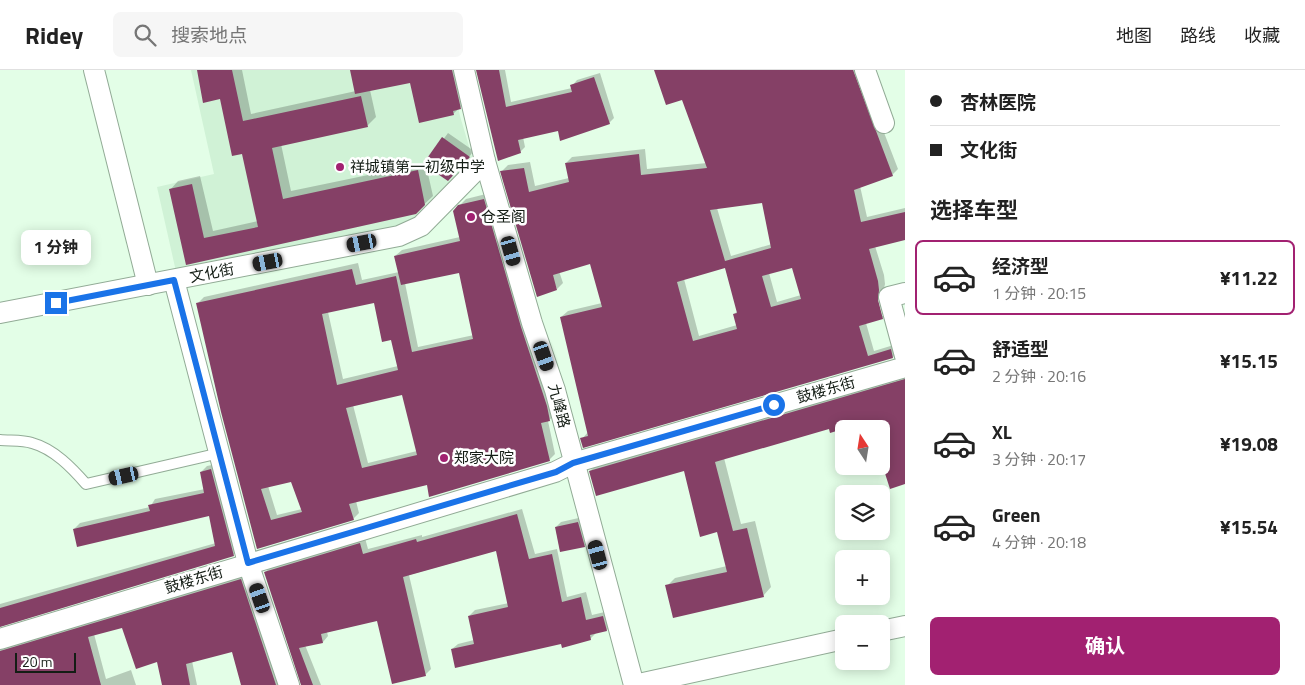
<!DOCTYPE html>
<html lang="zh">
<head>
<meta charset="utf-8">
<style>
	:root { --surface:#fff; --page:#f6f6f6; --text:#222; --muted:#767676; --line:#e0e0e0; --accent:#a22171 }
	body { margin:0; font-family:"Titillium Web","Noto Sans SC",sans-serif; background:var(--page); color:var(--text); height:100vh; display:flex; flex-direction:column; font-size:19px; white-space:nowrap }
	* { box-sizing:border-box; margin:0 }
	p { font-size:16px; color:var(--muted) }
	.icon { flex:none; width:28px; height:28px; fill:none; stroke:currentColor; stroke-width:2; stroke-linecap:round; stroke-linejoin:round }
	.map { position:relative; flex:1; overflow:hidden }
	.side { display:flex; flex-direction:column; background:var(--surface); width:400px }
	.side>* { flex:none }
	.banner { display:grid; align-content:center; height:110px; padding:0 25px; background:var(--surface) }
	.needle { width:32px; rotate:348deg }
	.tools { position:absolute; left:835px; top:350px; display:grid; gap:10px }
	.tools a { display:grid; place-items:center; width:55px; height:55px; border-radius:8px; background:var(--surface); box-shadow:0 2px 12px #0003; font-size:25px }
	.scale { position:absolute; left:15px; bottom:12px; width:61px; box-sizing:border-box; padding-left:5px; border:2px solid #141d15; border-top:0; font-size:14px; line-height:18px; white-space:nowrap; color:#141d15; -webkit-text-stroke:4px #fff; paint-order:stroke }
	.end { position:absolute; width:22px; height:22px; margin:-11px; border:6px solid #1a73e8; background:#fff; box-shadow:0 0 0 2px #fff }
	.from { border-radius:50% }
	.bubble { position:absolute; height:35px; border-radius:8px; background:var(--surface); box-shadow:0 2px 12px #0003; font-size:16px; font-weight:700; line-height:35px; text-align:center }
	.car { position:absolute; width:15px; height:30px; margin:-15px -8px; border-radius:6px; box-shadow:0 0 4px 1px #0007; background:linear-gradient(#222 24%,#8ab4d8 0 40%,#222 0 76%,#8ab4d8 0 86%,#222 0) }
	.banner b { display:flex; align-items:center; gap:18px; height:48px; font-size:19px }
	.banner b+b { border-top:1px solid var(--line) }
	.banner i { width:12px; height:12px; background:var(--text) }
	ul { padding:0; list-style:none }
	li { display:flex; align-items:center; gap:15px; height:75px; margin:0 10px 8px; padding:0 15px; border:2px solid transparent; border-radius:8px }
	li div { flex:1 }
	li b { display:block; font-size:19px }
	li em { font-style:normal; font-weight:700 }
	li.current { border-color:var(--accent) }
	li>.icon { width:45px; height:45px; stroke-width:1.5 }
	h2 { padding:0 25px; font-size:22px; line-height:60px }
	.button { display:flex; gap:10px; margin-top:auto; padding:10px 25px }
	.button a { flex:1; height:58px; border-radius:8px; background:var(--accent); color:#fff; font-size:20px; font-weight:700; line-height:58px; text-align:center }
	header { display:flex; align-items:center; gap:30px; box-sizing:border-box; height:70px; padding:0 25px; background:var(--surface); border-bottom:1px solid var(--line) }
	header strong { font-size:24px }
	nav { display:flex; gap:28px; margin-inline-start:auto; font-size:18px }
	.search { width:350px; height:45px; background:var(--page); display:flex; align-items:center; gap:12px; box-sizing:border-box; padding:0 18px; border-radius:8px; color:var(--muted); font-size:19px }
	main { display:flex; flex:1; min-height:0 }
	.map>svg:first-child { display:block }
</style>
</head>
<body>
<header>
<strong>Ridey</strong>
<div class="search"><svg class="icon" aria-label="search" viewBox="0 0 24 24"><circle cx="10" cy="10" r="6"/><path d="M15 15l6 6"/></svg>搜索地点</div>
<nav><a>地图</a><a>路线</a><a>收藏</a></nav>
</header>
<main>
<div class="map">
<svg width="905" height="615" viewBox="0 0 905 615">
	<rect width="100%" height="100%" fill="#e3fee7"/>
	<!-- built -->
	<polygon fill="#d0f2d6" points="191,0 450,0 460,46 473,90 428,144 404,155 177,206 157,117 214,104"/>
	<!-- shadow -->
	<g fill="#0003" fill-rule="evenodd">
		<polygon points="198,0 242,0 251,44 356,21 352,0 461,0 467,31 453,44 411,11 370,20 376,47 368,55 281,74 291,121 426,93 448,63 474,81 453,105 426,95 433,126 415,143 187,193 170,120 178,111 200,106 213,161 258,151 243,82 221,28"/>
		<polygon points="478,0 505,0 511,32 572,18 572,16 577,10 600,3 614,48 609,53 558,59 523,67 525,77 520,82"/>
		<path d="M656 0H860L898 99 892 105 860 116 867 147 905 138V169L875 176 884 205 885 214 883 223 888 242 882 248 866 253 874 281 897 274 899 281 893 287 582 369 588 362 561 247 568 241 602 233 591 192 559 201 563 213 557 219 502 101 508 95 530 92 535 116 569 108 566 93 572 87 645 79 647 99 707 93 683 28ZM763 132 772 174 731 186 717 138ZM792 196 801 225 777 232 769 203ZM725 197 738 241 734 244 737 255 699 266 684 209ZM875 224H877L883 246H881Z"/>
		<path d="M490 123 556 344 548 351 555 384 549 390 428 414 356 431 359 443 353 449 258 478 198 233 204 227 358 193 362 210 399 202 395 186 402 180 460 167 454 141 466 129ZM460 201 474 265 418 277 405 213ZM375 231 392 269 398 296 343 309 328 242ZM403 324 417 381 368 393 353 335ZM292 411 302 439 277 445 268 416Z"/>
		<polygon points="905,304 905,413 881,359 870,350 830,358 724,388 741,454 755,451 771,517 763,526 667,516 675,508 727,496 718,461 684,399 590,401 598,393"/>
		<polygon points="217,394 239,479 233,485 0,555 0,534 216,473 210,444 74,459 80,453 150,437 155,429 205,419 201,402 207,396"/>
		<polygon points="522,439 535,484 557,479 567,527 586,522 592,545 609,541 612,554 607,560 597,562 590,569 562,572 452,579 458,574 474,570 469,546 475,540 509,533 497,480 409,505 431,599 425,605 378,550 327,562 328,566 323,572 305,575 321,615 301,615 302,611 265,502 271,497 365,468 368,479 422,465 422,467"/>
		<polygon points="583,447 589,471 584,476 556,457 561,452"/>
		<polygon points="246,504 284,615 243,615 232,580 192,591 197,615 163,615 158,591 123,556 94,564 106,609 131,600 136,615 0,615 0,573"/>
	</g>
	<!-- building -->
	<g fill="#854066" fill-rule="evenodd">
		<polygon points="197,0 232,0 243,51 361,26 368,57 272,78 283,129 418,100 425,135 416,144 186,195 169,119 192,114 204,168 258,157 242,84 232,86 220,29 203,33"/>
		<polygon points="350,0 452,0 461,39 453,41 454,45 419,53 410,13 355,24"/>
		<polygon points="476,0 499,0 506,37 572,22 570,15 594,7 610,54 560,71 558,61 518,70 521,83 498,91"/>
		<path d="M654 0H853L893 106 854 120 861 152 905 142V170L869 179 878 211 879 220 878 230 883 249 859 256 868 286 891 279 893 288 583 378 580 368 588 366 560 247 602 237 590 194 553 205 557 220 537 227 500 101 524 98 529 122 569 112 565 93 639 84 641 105 707 98 682 30 666 35ZM762 133 771 178 725 191 710 140ZM725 198 737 243 733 244 737 259 693 271 677 212ZM792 198 801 229 771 237 762 206Z"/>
		<polygon points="442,67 470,87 448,111 423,94"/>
		<path d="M484 129 521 257 547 336 550 351 541 353 550 391 429 427 427 415 349 434 354 450 257 479 221 342 196 233 352 199 356 215 396 206 412 282 473 269 459 203 401 215 394 186 460 171 453 141 458 135ZM374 233 382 272 391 270 398 300 337 315 322 244ZM402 325 417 385 362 398 346 338ZM291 412 302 442 271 450 261 419Z"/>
		<polygon points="905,309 905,414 890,419 881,391 881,359 872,359 869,351 830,363 829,359 715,392 733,461 747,458 764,527 673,548 665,515 727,502 717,462 700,467 684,401 596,426 589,401"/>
		<polygon points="211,399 234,486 0,557 0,538 215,476 209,446 77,477 73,459 150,441 148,435 204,423 200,402"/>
		<polygon points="517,444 529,489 552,484 562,532 581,527 586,550 603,546 607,561 590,565 591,570 562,578 561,574 455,598 451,579 474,574 468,546 508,537 496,481 403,507 426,606 392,614 377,551 321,564 323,573 299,578 313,615 301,615 264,502 360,473 363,484 416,469 417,472"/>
		<polygon points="578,452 585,477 560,482 555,457"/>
		<polygon points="241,509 276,615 241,615 232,582 186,594 190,615 162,615 157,592 136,599 122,558 88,567 101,615 0,615 0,581"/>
	</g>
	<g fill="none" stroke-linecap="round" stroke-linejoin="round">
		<defs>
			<path id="lane" d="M0 370C10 371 23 370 32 373 54 379 72 398 86 414L220 383"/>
			<g id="street">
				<polyline points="94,0 148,215"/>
				<polyline points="464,0 485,91 532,253 555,320 634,615"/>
				<polyline points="865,0 884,53"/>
				<polyline points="174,210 248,493 289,615"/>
				<polyline points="905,223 889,227 905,286"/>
				<polyline points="0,243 399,166 421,156 485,91"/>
				<polyline points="881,561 905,556"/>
				<polyline points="0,569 555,402 573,393 905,297"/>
				<polyline points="634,615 844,569"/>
			</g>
		</defs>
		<!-- lane casing -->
		<use href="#lane" stroke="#92ab96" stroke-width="12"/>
		<!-- street casing -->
		<use href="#street" stroke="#92ab96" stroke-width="22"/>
		<!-- lane -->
		<use href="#lane" stroke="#fff" stroke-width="10"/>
		<!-- street -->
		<use href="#street" stroke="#fff" stroke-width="20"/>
	</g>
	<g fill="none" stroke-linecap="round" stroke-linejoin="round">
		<!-- route -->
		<polyline stroke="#1a73e8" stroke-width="6" points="56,233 174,210 248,493 556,402 573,393 774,335"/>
	</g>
	<!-- markers -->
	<g fill="#a22171" stroke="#fff" stroke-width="2">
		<circle cx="340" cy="97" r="5"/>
		<circle cx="471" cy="147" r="5"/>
		<circle cx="444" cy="388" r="5"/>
	</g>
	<g text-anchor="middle" stroke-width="5" stroke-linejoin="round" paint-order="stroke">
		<!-- poi labels -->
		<g font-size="15" fill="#141d15" stroke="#fff" text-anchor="start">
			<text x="350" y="102">祥城镇第一初级中学</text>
			<text x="481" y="152">仓圣阁</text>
			<text x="454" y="393">郑家大院</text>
		</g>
		<!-- street labels -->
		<g font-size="15" fill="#141d15" stroke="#fff">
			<text transform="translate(212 203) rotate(-11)" y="5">文化街</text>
			<text transform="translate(826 320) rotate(-16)" y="5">鼓楼东街</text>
			<text transform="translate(559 336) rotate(75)" y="5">九峰路</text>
			<text transform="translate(194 510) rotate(-17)" y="5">鼓楼东街</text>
		</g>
	</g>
</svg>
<div class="tools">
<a><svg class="needle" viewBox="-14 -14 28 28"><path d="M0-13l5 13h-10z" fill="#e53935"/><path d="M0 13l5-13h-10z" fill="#767676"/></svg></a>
<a><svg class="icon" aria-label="layers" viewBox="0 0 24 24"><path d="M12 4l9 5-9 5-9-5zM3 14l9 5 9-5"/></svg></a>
<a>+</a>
<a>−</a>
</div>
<div class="scale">20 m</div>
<i class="end from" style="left:774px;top:335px"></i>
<i class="end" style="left:56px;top:233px"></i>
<div class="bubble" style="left:21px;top:160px;width:70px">1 分钟</div>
<i class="car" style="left:362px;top:173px;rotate:259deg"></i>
<i class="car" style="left:511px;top:181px;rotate:164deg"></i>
<i class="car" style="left:268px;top:192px;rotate:259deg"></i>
<i class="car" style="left:544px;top:286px;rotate:161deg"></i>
<i class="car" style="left:124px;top:406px;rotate:257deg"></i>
<i class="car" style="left:598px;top:485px;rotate:345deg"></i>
<i class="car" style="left:260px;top:528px;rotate:341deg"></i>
</div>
<section class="side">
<div class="banner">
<b><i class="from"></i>杏林医院</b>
<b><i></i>文化街</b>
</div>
<h2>选择车型</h2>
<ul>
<li class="current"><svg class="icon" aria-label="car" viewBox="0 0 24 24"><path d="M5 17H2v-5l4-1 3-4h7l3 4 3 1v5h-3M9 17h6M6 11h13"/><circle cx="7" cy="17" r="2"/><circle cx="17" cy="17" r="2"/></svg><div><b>经济型</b><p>1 分钟 · 20:15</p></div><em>¥11.22</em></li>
<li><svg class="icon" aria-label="car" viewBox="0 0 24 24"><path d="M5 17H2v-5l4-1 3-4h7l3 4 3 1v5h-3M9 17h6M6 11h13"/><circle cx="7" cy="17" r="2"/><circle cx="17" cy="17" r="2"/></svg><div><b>舒适型</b><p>2 分钟 · 20:16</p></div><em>¥15.15</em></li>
<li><svg class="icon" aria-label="car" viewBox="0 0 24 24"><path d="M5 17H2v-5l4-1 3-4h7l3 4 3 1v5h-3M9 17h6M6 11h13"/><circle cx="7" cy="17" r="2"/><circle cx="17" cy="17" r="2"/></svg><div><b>XL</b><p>3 分钟 · 20:17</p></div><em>¥19.08</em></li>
<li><svg class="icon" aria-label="car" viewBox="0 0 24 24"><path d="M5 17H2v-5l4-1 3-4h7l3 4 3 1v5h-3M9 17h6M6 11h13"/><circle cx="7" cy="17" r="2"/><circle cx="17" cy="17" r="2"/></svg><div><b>Green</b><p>4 分钟 · 20:18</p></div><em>¥15.54</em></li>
</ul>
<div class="button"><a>确认</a></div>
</section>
</main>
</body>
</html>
